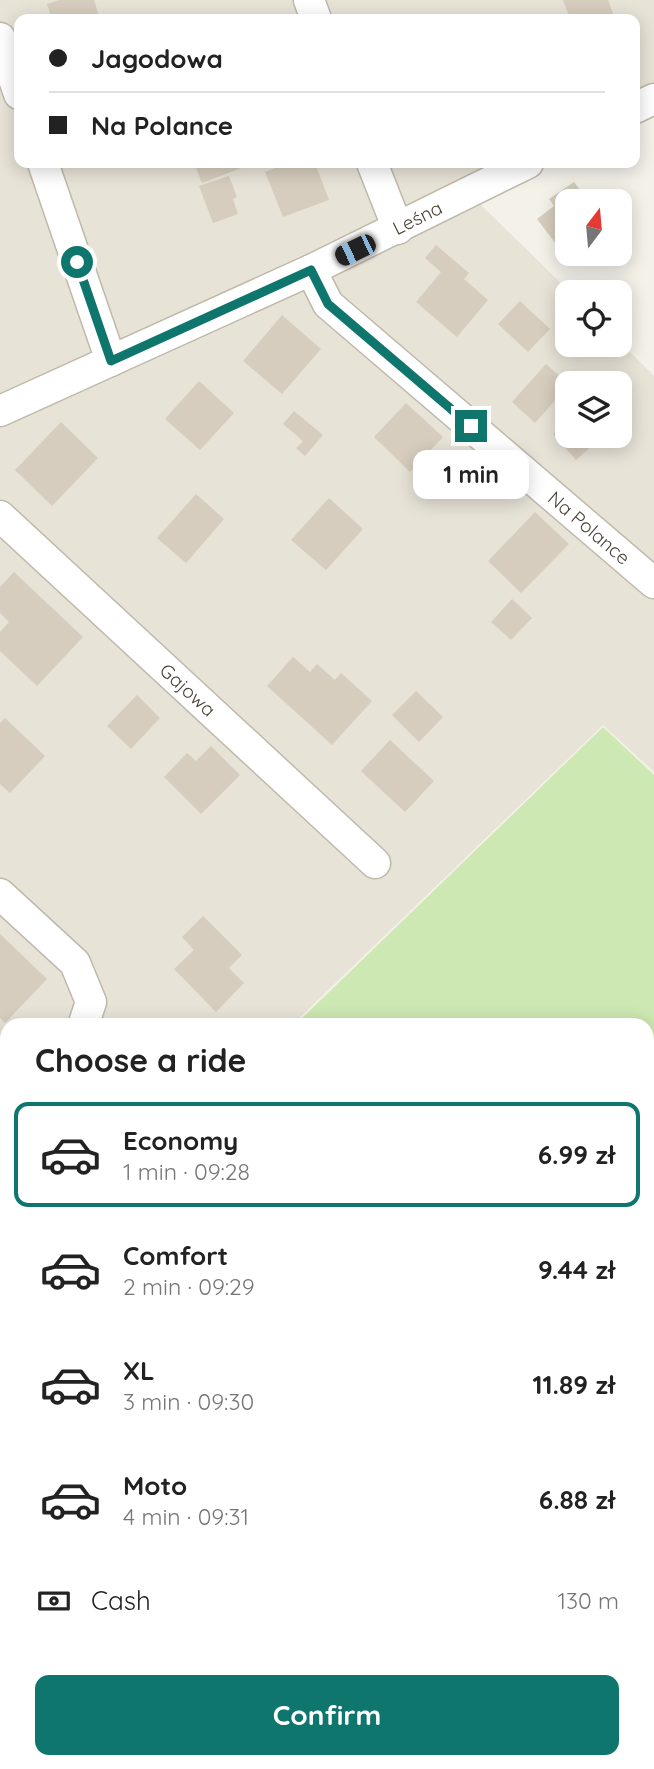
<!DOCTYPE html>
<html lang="en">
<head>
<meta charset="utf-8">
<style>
	:root { --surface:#fff; --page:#f6f6f6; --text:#222; --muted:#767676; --line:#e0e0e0; --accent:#0f766e }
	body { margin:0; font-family:Quicksand,sans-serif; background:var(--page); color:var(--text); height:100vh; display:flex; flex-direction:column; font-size:26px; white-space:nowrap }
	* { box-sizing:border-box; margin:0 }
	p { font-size:23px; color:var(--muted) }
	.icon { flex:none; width:38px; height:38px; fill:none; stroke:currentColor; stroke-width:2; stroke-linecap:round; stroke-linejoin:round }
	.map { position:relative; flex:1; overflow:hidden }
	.details { position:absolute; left:0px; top:1018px; width:654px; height:751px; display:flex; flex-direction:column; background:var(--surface); border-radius:21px 21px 0 0; box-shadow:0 4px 18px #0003 }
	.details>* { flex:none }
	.top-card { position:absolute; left:14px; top:14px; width:626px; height:154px; border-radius:14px; box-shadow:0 4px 18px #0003; display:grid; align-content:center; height:154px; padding:0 35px; background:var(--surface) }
	.needle { width:46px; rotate:16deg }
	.tools { position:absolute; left:555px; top:189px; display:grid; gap:14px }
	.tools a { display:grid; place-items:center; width:77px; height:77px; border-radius:14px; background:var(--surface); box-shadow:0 4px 18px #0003; font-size:35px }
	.end { position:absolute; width:32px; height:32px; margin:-16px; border:9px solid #0f766e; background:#fff; box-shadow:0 0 0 4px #fff }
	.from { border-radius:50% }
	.bubble { position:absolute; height:49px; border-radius:14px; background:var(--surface); box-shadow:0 4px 18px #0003; font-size:23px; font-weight:700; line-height:49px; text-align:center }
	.car { position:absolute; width:21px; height:42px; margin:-21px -10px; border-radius:9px; box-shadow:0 0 5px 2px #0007; background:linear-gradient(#222 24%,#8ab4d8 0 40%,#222 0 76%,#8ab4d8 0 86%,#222 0) }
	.top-card b { display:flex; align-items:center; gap:24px; height:66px; font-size:26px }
	.top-card b+b { border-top:2px solid var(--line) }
	.top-card i { width:18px; height:18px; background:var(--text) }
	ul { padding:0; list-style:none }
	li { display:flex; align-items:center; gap:21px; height:105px; margin:0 14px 10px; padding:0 21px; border:4px solid transparent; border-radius:14px }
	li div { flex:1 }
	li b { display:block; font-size:26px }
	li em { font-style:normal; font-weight:700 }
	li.current { border-color:var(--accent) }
	li>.icon { width:63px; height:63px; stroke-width:1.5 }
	h2 { padding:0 35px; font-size:32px; line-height:84px }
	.pay { display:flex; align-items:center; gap:18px; height:77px; padding:0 35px; font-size:26px }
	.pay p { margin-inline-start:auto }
	.primary-button { display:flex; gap:14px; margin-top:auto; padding:14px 35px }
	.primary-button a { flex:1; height:80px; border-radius:14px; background:var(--accent); color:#fff; font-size:28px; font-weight:700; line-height:80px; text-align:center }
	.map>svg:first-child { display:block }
</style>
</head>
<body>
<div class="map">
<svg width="654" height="1769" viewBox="0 0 654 1769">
	<rect width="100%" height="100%" fill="#f4f1e9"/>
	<!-- residential -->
	<g fill="#e8e3d7" fill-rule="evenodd">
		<path d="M0 0H654V104L635 114V19H19V163H539L473 197 570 292H567V345H620V342L654 376V772L603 725 292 1025 7 1026V1108L0 1115ZM567 383H620V436H567Z"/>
		<polygon points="0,1261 7,1268 7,1762 516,1762 523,1769 0,1769"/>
	</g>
	<!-- green -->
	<g fill="#cde8b2">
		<polygon points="603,727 654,775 654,1769 523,1769 516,1762 648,1762 648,1026 295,1025"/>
		<polygon points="7,1120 7,1268 0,1261 0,1127"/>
	</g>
	<!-- building -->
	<g fill="#d6cdbe">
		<polygon points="59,0 94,0 100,19 52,19 47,4"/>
		<polygon points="563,0 608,0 615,19 570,19"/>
		<polygon points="194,163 242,163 244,167 202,183"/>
		<polygon points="288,163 315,163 329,200 283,217 265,172"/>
		<polygon points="229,176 237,197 233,199 238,214 213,223 199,186"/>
		<polygon points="574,182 588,201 567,201 567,242 559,248 537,219 554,206 549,199"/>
		<polygon points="436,245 469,273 464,279 488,300 457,337 416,302 441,272 425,258"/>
		<polygon points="520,301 550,329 528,352 498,324"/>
		<polygon points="282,315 321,349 282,394 243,361"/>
		<polygon points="546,364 567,383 567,387 535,423 512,402"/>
		<polygon points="199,381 234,413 200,450 165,419"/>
		<polygon points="406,403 443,437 410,472 374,437"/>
		<polygon points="294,411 323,435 305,456 296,448 303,441 283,424"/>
		<polygon points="61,422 98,458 52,506 15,470"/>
		<polygon points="567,422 567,436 603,436 576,460 553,434"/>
		<polygon points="196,494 224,519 186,563 157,538"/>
		<polygon points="329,498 363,529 326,570 291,540"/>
		<polygon points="535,512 569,544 521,593 488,561"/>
		<polygon points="14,572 83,637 37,686 0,651 0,632 9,622 0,613 0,587"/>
		<polygon points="512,599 532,618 511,640 491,622"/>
		<polygon points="293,657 310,672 317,664 335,680 341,673 372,701 332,745 267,686"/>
		<polygon points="416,691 443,717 419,742 392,715"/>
		<polygon points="137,695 160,718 131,749 107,726"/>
		<polygon points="5,718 45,756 10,793 0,784 0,723"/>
		<polygon points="390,740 434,781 405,812 361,771"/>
		<polygon points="211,746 240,775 201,814 164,777 187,753 196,761"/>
		<polygon points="203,916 242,955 229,968 244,983 216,1012 174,969 194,950 182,937"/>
		<polygon points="0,934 47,979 5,1023 0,1018"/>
		<polygon points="7,1169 7,1244 0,1238 0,1176"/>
		<polygon points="0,1330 7,1337 7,1413 0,1421 0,1375 3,1372 0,1370"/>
		<polygon points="0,1727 7,1736 7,1747 0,1753"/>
		<polygon points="164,1762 222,1762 228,1769 157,1769"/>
		<polygon points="381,1762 477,1762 471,1769 374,1769"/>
	</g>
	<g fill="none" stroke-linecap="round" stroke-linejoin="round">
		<defs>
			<g id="minor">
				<polyline points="309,0 316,19"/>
				<polyline points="0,38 19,94"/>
				<polyline points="635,108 654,99"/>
				<polyline points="43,163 111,361"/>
				<polyline points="372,163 398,229"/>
				<path id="s1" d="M311 270 328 304 654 583"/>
				<path id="s2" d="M0 411 311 270 528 163"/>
				<path id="s3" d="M0 516 375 863"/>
				<polyline points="0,894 75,963 91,1002 83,1026"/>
				<polyline points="0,1115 7,1108"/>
			</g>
		</defs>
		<!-- minor casing -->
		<use href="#minor" stroke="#c0b9ab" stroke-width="33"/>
		<!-- path -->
		<polyline stroke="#c1b69d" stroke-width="4.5" stroke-dasharray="3.5 3.5" stroke-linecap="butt" points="648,1461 654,1453"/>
		<!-- minor -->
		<use href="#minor" stroke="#fff" stroke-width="30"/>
	</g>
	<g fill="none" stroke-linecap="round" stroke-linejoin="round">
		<!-- route -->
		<polyline stroke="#0f766e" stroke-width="9" points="77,262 111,361 311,270 328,304 471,426"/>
	</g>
	<g text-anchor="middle" stroke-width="7" stroke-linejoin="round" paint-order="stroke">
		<!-- street labels -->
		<g font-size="19" fill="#484237" stroke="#fff">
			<text dy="7" stroke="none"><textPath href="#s2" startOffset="460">Leśna</textPath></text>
			<text dy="7" stroke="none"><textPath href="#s1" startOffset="382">Na Polance</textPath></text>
			<text dy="7" stroke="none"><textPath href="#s3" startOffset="256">Gajowa</textPath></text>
		</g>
	</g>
</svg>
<div class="tools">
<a><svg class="needle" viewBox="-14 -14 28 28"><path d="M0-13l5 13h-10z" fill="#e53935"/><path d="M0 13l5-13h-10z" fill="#767676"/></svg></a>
<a><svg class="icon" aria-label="locate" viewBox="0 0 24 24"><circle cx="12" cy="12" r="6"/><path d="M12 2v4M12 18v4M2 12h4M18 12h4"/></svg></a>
<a><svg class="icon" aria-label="layers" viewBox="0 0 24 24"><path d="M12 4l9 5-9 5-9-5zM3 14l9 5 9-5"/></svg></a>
</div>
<i class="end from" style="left:77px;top:262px"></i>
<i class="end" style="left:471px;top:426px"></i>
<div class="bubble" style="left:413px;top:450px;width:116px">1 min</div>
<i class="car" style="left:355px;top:250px;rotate:244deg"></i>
<div class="top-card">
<b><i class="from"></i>Jagodowa</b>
<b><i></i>Na Polance</b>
</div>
<section class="details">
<h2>Choose a ride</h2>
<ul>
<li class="current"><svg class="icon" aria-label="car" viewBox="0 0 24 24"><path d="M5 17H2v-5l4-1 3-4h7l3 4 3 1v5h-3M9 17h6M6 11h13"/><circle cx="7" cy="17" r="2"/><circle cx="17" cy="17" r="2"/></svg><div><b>Economy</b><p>1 min · 09:28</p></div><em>6.99 zł</em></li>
<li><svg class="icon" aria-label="car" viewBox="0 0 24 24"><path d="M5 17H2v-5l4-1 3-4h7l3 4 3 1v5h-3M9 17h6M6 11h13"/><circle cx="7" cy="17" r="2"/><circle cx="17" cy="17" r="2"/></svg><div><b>Comfort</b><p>2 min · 09:29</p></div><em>9.44 zł</em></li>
<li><svg class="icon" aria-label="car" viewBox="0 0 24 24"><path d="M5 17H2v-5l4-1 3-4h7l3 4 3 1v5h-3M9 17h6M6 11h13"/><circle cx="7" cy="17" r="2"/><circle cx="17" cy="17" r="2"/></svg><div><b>XL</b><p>3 min · 09:30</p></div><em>11.89 zł</em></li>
<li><svg class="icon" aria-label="car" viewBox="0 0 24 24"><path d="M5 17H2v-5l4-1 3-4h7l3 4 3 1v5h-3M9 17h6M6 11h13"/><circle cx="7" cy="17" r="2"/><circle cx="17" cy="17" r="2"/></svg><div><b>Moto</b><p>4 min · 09:31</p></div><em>6.88 zł</em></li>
</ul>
<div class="pay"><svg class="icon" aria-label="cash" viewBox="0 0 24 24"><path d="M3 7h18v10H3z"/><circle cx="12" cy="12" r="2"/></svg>Cash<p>130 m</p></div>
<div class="primary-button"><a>Confirm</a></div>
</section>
</div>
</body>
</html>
